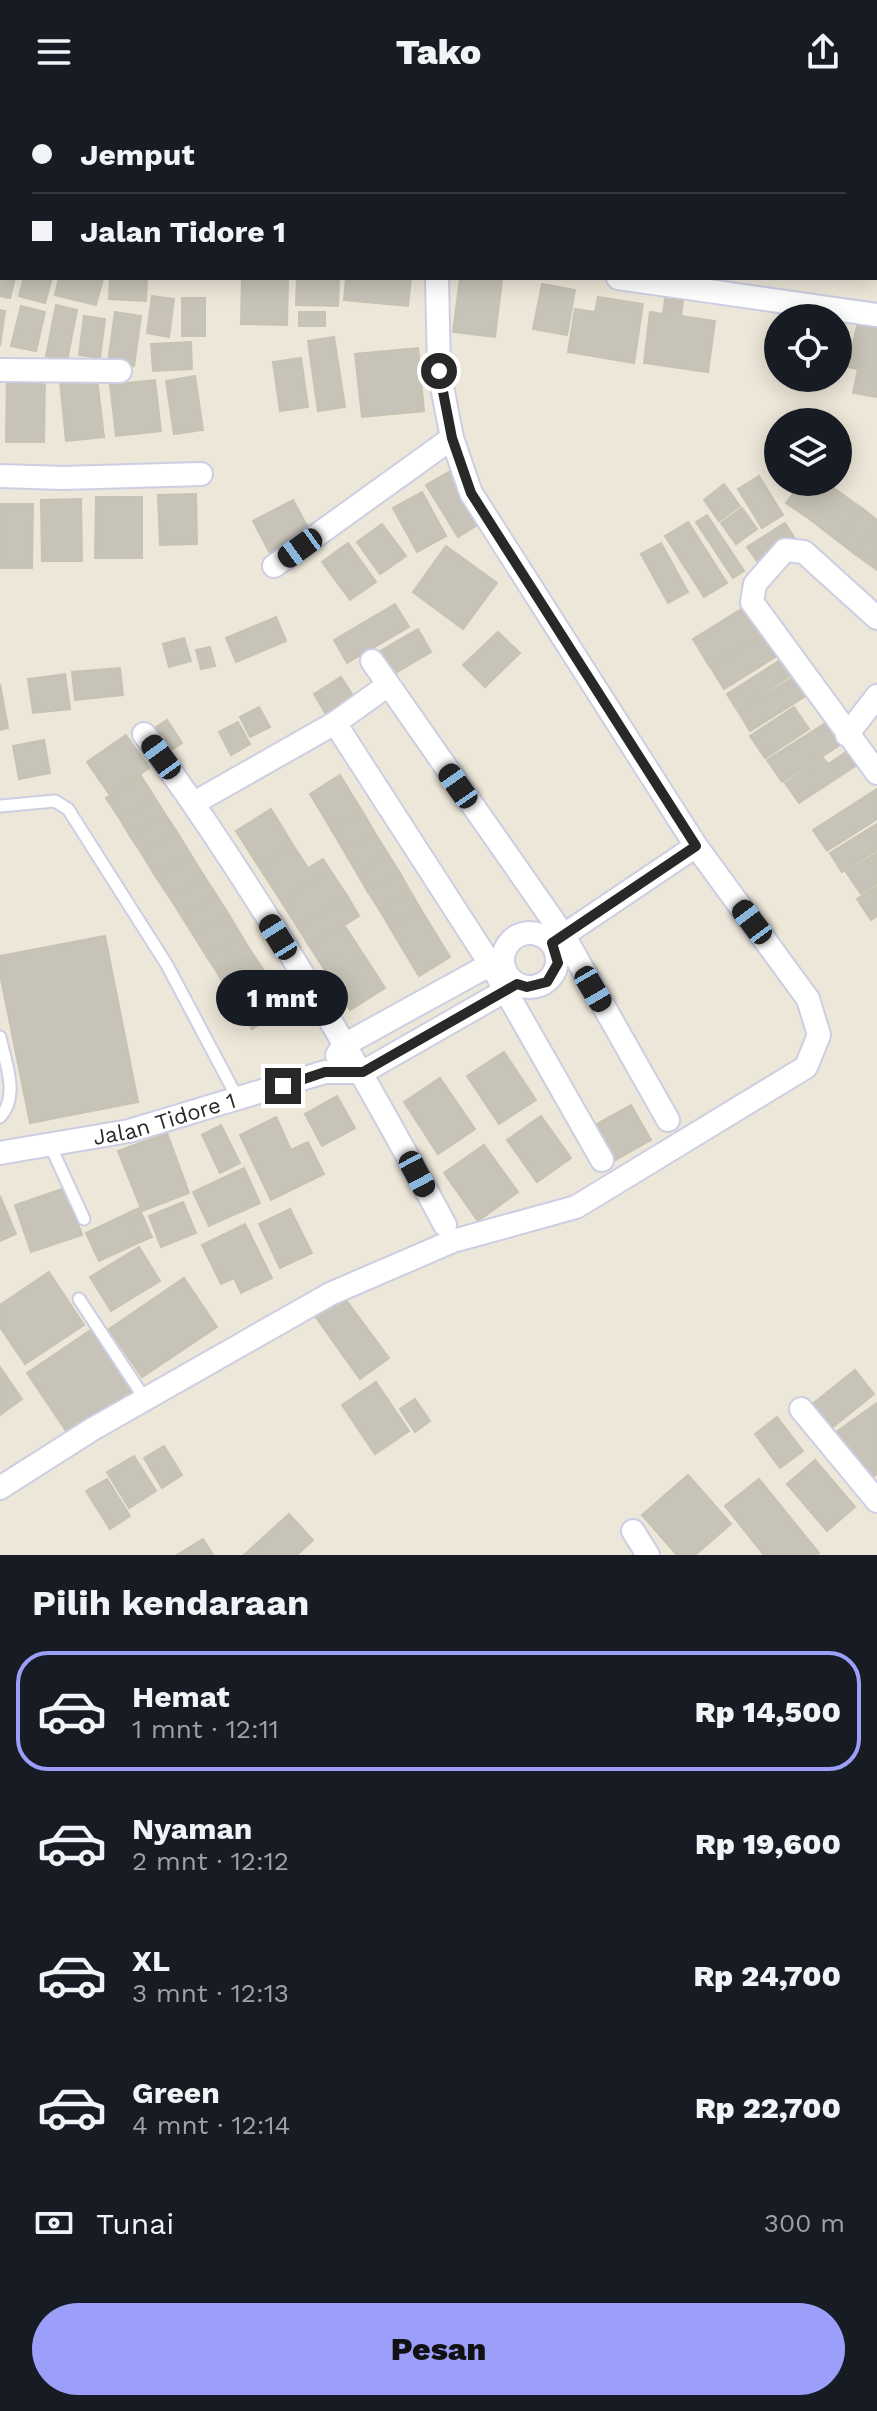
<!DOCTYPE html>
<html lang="id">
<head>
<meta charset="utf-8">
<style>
	:root { --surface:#171b24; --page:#242831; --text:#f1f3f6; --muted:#9ea1a6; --line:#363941; --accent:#9b9ffa }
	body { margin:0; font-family:"Work Sans",sans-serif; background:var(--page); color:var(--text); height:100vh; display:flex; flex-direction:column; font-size:30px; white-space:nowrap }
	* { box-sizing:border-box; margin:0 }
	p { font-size:26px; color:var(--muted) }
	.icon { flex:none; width:44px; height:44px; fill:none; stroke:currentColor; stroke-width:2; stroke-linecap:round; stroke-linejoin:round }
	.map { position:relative; height:1451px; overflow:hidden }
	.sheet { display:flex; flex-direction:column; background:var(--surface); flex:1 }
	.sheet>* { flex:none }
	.guide { position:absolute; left:0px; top:0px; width:878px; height:176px; box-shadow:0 4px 20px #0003; display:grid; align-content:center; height:176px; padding:0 32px; background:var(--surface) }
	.fabs { position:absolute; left:764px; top:200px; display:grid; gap:16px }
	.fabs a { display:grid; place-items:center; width:88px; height:88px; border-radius:50%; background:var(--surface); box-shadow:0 4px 20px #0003; font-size:40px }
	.end { position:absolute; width:36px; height:36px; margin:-18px; border:10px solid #282828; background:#fff; box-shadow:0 0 0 4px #fff }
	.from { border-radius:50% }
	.bubble { position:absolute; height:56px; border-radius:28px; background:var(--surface); box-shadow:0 4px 20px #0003; font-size:26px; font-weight:800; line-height:56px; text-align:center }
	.car { position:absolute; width:24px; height:48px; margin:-24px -12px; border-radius:10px; box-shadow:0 0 6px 2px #0007; background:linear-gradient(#222 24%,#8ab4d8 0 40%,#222 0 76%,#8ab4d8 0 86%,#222 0) }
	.guide b { display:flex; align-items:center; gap:28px; height:76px; font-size:30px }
	.guide b+b { border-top:2px solid var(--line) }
	.guide i { width:20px; height:20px; background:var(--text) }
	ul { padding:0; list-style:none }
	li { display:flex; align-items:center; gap:24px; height:120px; margin:0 16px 12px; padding:0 16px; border:4px solid transparent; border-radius:32px }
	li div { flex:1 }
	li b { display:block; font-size:30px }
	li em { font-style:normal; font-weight:800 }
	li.on { border-color:var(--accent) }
	li>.icon { width:72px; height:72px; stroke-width:1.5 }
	h2 { padding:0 32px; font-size:36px; line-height:96px }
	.pay { display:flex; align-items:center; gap:20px; height:88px; padding:0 32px; font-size:30px }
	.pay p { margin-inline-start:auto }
	.cta { display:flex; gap:16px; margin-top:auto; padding:16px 32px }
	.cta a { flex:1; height:92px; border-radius:48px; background:var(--accent); color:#111; font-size:32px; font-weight:800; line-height:92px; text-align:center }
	header { display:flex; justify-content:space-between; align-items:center; height:104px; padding:0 32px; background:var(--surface); font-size:36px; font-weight:800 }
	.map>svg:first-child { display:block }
</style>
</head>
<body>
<header><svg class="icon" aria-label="menu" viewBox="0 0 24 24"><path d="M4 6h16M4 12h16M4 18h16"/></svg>Tako<svg class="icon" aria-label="share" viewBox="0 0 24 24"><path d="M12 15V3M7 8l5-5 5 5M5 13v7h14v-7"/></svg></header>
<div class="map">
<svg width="877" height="1451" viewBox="0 0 877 1451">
	<rect width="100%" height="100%" fill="#ece7d8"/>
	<!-- building -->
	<g fill="#c7c3b8" stroke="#c7c3b2" stroke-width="2">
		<polygon points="0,0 35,2 2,2 2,44"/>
		<polygon points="0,165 2,174 15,174 10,194 0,192"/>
		<polygon points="24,174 52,174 45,199 19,192"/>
		<polygon points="59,174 103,175 96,201 55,191"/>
		<polygon points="110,174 147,174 146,197 109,195"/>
		<polygon points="242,174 288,174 287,221 241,220"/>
		<polygon points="297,174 339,174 338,202 296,201"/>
		<polygon points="346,174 411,174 408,202 344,196"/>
		<polygon points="460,174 502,176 495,233 453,228"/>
		<polygon points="542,180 575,186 567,231 533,225"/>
		<polygon points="152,192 174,195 169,233 147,229"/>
		<polygon points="598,193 643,200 634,259 568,248 575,205 595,208"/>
		<rect x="182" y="194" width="23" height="38"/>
		<polygon points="665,195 683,197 681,212 715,217 708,268 644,259 650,208 663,210"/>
		<polygon points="56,201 77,206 67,257 46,252"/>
		<polygon points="21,202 45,208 36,247 11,242"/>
		<polygon points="0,206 5,207 0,242"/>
		<polygon points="115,208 141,212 134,262 108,258"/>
		<rect x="299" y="208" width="26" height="14"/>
		<polygon points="84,212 105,215 100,254 79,251"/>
		<polygon points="858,217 877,221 877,293 853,289 858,265 848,263"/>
		<polygon points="334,233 345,303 318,307 308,237"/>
		<polygon points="191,238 192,265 153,267 151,240"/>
		<polygon points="418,244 424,307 362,313 355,250"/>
		<polygon points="301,254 308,303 280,307 273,258"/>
		<polygon points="7,272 45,272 44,338 6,338"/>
		<polygon points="195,272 203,326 174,330 166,277"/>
		<polygon points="97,274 104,333 66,337 60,277"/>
		<polygon points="155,276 161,327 116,332 110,281"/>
		<polygon points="452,366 484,417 458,433 426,381"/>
		<polygon points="759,372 783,411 762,424 738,385"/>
		<polygon points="802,378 826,378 835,385 811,416 786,399"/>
		<polygon points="724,380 740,402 719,417 704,396"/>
		<polygon points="835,385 863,405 838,437 811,416"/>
		<polygon points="422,388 446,432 417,448 393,404"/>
		<polygon points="196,390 197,440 160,441 158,391"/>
		<polygon points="96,393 142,393 142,454 95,454"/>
		<polygon points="81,395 82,457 42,457 41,396"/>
		<polygon points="293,396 312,431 272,453 253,417"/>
		<polygon points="0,400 33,400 32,464 0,464"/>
		<polygon points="742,404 757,425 736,440 721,419"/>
		<polygon points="863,405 877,416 877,422 855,450 838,437"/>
		<polygon points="707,411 744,467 733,474 696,418"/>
		<polygon points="688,418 727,479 704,493 665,432"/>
		<polygon points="785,419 794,433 757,457 747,443"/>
		<polygon points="382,420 406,452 380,470 357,438"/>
		<polygon points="877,422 877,466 855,450"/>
		<polygon points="348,439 376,478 350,496 322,458"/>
		<polygon points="661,439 688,488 668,499 641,450"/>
		<polygon points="446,442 497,479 463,525 413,488"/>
		<polygon points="395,500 409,523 347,559 334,536"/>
		<polygon points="748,501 765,529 710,563 693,535"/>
		<polygon points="276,513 286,537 236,558 226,534"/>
		<polygon points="418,525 431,548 394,570 380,547"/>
		<polygon points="498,528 520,549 485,583 463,561"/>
		<polygon points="767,529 780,550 724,585 711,564"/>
		<polygon points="184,534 191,557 169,563 163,540"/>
		<polygon points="210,543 215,562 201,565 196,546"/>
		<polygon points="785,553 795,569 737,606 727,590"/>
		<polygon points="120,564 123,591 75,596 72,568"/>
		<polygon points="65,570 70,605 33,609 28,575"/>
		<polygon points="797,571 809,590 750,627 738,607"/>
		<polygon points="341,573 357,598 329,615 314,590"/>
		<polygon points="0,580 8,624 0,626"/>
		<polygon points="259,603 270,623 250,633 240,613"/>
		<polygon points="794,603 809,625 765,654 750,632"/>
		<polygon points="167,616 182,639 165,650 150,627"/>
		<polygon points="829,617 843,639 782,678 767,656"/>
		<polygon points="238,618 250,640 231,651 219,628"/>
		<polygon points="126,631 149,664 110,691 87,658"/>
		<polygon points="44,636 50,669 19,675 13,642"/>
		<polygon points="851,645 860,659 799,699 785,679 823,654 828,660"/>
		<polygon points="340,671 362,707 331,725 310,690"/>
		<polygon points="141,672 155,694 120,715 106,694"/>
		<polygon points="877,685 877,715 827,747 813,726"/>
		<polygon points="155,694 165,710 130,732 120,715"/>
		<polygon points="271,705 293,741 259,763 236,727"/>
		<polygon points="362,707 375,729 344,747 331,725"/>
		<polygon points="165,710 177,728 142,750 130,732"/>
		<polygon points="877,720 877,746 842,768 830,749"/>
		<polygon points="177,728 191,751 156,773 142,750"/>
		<polygon points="375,729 388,750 357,769 344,747"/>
		<polygon points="293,741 308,764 323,755 330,766 281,797 259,763"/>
		<polygon points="877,749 877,779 861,790 846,768"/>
		<polygon points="388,750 400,769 368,788 357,769"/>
		<polygon points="191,751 204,772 170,794 156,773"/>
		<polygon points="330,766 348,793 298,824 281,797"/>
		<polygon points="400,769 410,787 379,805 368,788"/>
		<polygon points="204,772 217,792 182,813 170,794"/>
		<polygon points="877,782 877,812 871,816 857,795"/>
		<polygon points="410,787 420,804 389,822 379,805"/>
		<polygon points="217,792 229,811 194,832 182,813"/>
		<polygon points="348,793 359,812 310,843 298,824"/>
		<polygon points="420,804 450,853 419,872 389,822"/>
		<polygon points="229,811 241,831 207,853 194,832"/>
		<polygon points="344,821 365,853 330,874 310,843"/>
		<polygon points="241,831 252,849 218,870 207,853"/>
		<polygon points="105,832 138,998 30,1019 0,870 0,852"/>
		<polygon points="252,849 267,871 232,893 218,870"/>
		<polygon points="365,853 385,884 350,906 330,874"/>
		<polygon points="267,871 287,903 252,925 232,893"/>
		<polygon points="504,948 536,996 499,1020 467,972"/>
		<polygon points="440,974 475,1025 438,1050 404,998"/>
		<polygon points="337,992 355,1024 322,1042 305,1010"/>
		<polygon points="631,1001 651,1036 614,1057 593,1022"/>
		<polygon points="541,1012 571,1054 537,1078 507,1036"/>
		<polygon points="276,1013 291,1046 308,1038 324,1070 271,1096 240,1031"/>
		<polygon points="221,1021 240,1059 220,1069 202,1031"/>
		<polygon points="167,1029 189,1089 142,1107 118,1047"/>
		<polygon points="484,1041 518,1088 478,1117 444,1069"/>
		<polygon points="244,1064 260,1099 209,1122 193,1088"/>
		<polygon points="65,1084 82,1131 31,1148 15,1101"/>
		<polygon points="0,1092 16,1130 0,1137"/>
		<polygon points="183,1098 196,1129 161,1143 149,1112"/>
		<polygon points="139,1104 152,1133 138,1139 124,1111"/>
		<polygon points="290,1105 312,1149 280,1164 259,1120"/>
		<polygon points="124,1111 138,1139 99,1157 86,1129"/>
		<polygon points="245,1120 272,1174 241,1189 234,1174 221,1180 202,1141"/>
		<polygon points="139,1143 160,1177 111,1207 90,1173"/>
		<polygon points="49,1168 84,1221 25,1260 0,1223 0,1201"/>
		<polygon points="184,1174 217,1223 142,1273 109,1225"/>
		<polygon points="343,1192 389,1254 360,1275 315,1212"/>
		<polygon points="91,1226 133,1288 69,1331 27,1269"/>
		<polygon points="0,1263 22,1295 0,1311"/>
		<polygon points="855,1266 874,1290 829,1326 810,1302"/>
		<polygon points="376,1278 409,1327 375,1350 342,1301"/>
		<polygon points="415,1295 430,1317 415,1328 400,1305"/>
		<polygon points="877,1299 877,1370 865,1378 832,1331"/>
		<polygon points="777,1313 803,1347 780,1364 755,1330"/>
		<polygon points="164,1342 182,1371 162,1384 144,1354"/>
		<polygon points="134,1352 156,1387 129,1404 107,1368"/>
		<polygon points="815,1356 855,1403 827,1427 787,1380"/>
		<polygon points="688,1371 731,1420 695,1451 677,1451 642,1411"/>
		<polygon points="107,1375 130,1412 110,1425 86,1387"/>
		<polygon points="759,1375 819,1449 816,1451 764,1451 725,1402"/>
		<polygon points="289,1410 313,1436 297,1451 244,1451"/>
		<polygon points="203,1435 213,1451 177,1451"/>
	</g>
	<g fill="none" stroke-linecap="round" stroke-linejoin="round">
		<defs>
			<g id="lane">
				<polyline points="0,702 55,697 68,705 167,861 238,995"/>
				<path d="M0 933C5 958 20 992 0 1013"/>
				<polyline points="50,1041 84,1115"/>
				<polyline points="79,1195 145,1295"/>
			</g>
			<g id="street">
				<polyline points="48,0 53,1"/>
				<polyline points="726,0 739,2"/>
				<polyline points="460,2 461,0"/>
				<polyline points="839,2 840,0"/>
				<polyline points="876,32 877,32"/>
				<polyline points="618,174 877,211"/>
				<polyline points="0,266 120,267"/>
				<polyline points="0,372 63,374 201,370"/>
				<polyline points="274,462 452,334"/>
				<polyline points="877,514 804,448 785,446 755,480 752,498 877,669"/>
				<polyline points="372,557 564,832 668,1016"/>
				<polyline points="335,619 491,861 602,1056"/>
				<path d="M144 630C257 785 354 952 445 1121"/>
				<polyline points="847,631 877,592"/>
				<polyline points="194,699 335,619 388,581"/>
				<circle cx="530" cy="856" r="27"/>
				<polyline points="552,839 696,742"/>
				<polyline points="337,951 344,941 502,854"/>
				<path id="s1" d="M0 1049 129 1027 325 968H363L517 880"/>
				<polyline points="801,1305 877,1397"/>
				<polyline points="0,1384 91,1326 330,1190 453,1137 576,1103 806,963 819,931 808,895 696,742 471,389 452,334 439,267 437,174"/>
				<polyline points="633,1427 648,1451"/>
			</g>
		</defs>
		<!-- lane casing -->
		<use href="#lane" stroke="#cdcee3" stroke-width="15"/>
		<!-- street casing -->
		<use href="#street" stroke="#cdcee3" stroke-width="26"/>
		<!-- lane -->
		<use href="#lane" stroke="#fff" stroke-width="11"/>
		<!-- street -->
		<use href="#street" stroke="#fff" stroke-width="22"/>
	</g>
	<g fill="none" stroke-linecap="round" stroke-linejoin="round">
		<!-- route -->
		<polyline stroke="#282828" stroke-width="10" points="283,982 325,968 363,968 517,880 527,883 547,878 558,859 552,839 696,742 471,389 452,334 439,267"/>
	</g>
	<g text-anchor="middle" stroke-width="6" stroke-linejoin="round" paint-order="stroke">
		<!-- street labels -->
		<g font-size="22" fill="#282828" stroke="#fff">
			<text dy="8" stroke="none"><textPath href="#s1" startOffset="168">Jalan Tidore 1</textPath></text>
		</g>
	</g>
</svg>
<div class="fabs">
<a><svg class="icon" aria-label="locate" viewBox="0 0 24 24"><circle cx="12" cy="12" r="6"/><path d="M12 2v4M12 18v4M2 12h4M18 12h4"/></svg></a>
<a><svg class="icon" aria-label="layers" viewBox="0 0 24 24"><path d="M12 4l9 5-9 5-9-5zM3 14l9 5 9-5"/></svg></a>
</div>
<i class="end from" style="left:439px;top:267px"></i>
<i class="end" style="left:283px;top:982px"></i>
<div class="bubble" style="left:216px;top:866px;width:132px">1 mnt</div>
<i class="car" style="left:300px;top:444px;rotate:234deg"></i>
<i class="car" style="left:161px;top:653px;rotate:324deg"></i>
<i class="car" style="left:458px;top:682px;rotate:325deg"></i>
<i class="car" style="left:752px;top:818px;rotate:323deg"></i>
<i class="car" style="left:278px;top:833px;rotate:328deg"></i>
<i class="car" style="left:593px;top:885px;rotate:150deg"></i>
<i class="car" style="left:417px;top:1070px;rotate:152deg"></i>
<div class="guide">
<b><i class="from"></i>Jemput</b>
<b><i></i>Jalan Tidore 1</b>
</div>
</div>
<section class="sheet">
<h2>Pilih kendaraan</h2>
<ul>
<li class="on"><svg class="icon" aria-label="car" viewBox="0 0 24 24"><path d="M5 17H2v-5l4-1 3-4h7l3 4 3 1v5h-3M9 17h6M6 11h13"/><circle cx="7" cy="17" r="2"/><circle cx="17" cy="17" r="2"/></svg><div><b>Hemat</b><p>1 mnt · 12:11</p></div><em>Rp 14,500</em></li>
<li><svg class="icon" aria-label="car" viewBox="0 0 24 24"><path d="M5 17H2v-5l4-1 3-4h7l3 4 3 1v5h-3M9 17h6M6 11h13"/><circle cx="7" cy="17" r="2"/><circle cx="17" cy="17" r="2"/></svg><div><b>Nyaman</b><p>2 mnt · 12:12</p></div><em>Rp 19,600</em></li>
<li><svg class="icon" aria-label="car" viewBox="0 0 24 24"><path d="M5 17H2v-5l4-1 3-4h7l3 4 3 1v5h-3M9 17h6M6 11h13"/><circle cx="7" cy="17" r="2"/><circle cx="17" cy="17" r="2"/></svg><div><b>XL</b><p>3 mnt · 12:13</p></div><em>Rp 24,700</em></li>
<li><svg class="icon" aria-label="car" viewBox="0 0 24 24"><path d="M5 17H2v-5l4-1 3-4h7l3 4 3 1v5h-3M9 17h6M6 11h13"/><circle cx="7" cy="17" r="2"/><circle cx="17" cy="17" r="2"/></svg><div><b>Green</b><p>4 mnt · 12:14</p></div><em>Rp 22,700</em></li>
</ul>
<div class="pay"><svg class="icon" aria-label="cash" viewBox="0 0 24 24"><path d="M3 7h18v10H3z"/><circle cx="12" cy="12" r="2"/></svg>Tunai<p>300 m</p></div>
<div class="cta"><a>Pesan</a></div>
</section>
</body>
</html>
